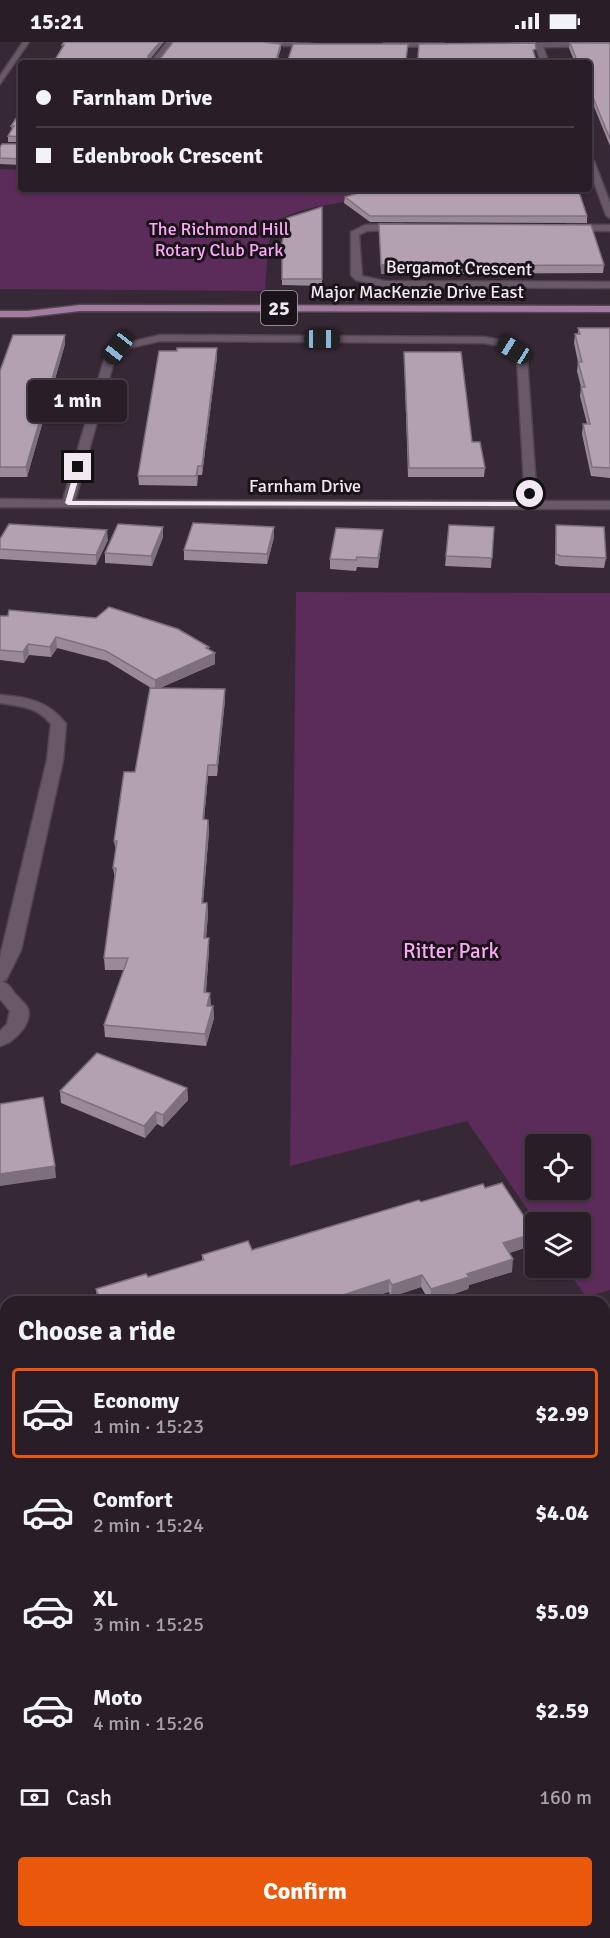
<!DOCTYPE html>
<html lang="en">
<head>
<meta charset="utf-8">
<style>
	:root { --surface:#291e28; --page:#312730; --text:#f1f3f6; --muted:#a5a2a8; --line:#453c45; --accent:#ea580c }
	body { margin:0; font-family:Signika,sans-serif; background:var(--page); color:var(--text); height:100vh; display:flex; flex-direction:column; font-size:22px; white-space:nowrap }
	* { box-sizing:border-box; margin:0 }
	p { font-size:20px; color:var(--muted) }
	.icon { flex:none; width:33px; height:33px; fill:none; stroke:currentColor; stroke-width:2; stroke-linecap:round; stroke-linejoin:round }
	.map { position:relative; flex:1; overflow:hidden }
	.panel { position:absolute; left:0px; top:1254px; width:610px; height:642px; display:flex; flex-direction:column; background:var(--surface); border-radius:18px 18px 0 0; box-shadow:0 2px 4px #0004,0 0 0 2px var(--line) }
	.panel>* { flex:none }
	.banner { position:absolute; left:18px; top:18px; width:574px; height:132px; border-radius:6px; box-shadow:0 2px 4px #0004,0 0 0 2px var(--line); display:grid; align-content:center; height:132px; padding:0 18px; background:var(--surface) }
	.tools { position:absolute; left:525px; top:1092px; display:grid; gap:12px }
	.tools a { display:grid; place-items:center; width:66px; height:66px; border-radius:6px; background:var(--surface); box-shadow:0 2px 4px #0004,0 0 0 2px var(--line); font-size:30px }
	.end { position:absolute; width:27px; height:27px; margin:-14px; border:8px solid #f2e8f1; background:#111; box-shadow:0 0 0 3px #111 }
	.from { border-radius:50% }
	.bubble { position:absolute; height:42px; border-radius:6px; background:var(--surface); box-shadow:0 2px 4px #0004,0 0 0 2px var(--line); font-size:20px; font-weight:700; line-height:42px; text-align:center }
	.car { position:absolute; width:18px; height:36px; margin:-18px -9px; border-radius:8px; box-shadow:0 0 4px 2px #0007; background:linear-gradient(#222 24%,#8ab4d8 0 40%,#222 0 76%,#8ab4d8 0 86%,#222 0) }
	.banner b { display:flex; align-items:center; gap:21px; height:57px; font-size:22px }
	.banner b+b { border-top:2px solid var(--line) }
	.banner i { width:15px; height:15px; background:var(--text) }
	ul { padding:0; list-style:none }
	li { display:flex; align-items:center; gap:18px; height:90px; margin:0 12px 9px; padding:0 6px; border:3px solid transparent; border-radius:6px }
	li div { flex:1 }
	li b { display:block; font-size:22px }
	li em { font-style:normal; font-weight:700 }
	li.active { border-color:var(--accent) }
	li>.icon { width:54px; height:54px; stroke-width:1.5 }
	h2 { padding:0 18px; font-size:27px; line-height:72px }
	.pay { display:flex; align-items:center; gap:15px; height:66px; padding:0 18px; font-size:22px }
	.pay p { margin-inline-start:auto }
	.button { display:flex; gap:12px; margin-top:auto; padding:12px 18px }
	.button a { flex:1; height:69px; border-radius:6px; background:var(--accent); color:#fff; font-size:24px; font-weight:700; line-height:69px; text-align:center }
	.status { display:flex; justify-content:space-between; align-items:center; height:42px; padding:0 30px; background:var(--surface); direction:ltr }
	.status svg { height:16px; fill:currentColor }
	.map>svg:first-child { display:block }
</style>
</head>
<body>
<div class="status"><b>15:21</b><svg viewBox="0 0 49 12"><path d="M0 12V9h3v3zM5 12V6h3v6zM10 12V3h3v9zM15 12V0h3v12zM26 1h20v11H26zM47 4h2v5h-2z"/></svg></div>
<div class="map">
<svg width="610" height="1896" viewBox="0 0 610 1896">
	<rect width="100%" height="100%" fill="#372836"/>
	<!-- green -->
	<g fill="#5b2b59" fill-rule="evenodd">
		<path d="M0 127 21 128V147H318L378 155C356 159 284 165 273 185 268 193 266 237 265 249L0 247Z"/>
		<path d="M296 550 610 551V1248L586 1255 566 1226H580V1180H536L467 1079 290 1124ZM536 1102H580V1148H536Z"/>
	</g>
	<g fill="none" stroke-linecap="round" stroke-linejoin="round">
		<defs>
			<g id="minor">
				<polygon points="23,0 29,0 0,42 0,34"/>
				<polygon points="167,0 174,0 158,21 150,21"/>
				<polygon points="236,0 293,0 320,3 317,5 239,2"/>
				<polygon points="610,0 610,4 543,5 549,21 541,21 536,5 513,5 510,3 513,1"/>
				<polygon points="384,1 443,1 446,3 443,5 382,4"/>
				<polygon points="590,117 594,119 610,161 610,176 606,173 590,129"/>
				<polygon points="401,182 404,183 404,187 367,189 359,193 362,234 385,239 610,240 610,246 385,245 356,238 351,233 351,190 365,183"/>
				<polygon points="567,183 610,183 610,189 564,188 564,184"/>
				<path d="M160 293 484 295 507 299 527 316 537 459H610V467L0 465V457L63 458 104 318 122 302ZM160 299 484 301 500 304 517 317 525 459 75 458 114 319 129 306Z"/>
				<path d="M0 653C27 655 49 659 66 682L63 718 21 908 6 938 1 939C8 941 11 946 15 952 19 956 26 962 28 967 32 983 13 1001 0 1004V989L7 982 10 969 0 957V915L47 718 51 682C37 665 21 664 0 661Z"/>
				<polygon points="610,1288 610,1306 604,1308 604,1290"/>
				<polygon points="6,1493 6,1515 0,1517 0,1495"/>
				<polygon points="386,1890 420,1890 423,1896 389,1896"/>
			</g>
			<polygon id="major" points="80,263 610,264 610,270 80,269 28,275 0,275 0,269 28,269"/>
		</defs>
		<!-- minor casing -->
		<use href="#minor" stroke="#514550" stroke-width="3"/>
		<!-- major casing -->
		<use href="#major" stroke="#514550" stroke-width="3"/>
		<!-- minor -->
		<use href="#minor" fill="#695968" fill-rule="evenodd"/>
		<!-- major -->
		<use href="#major" fill="#a17c9f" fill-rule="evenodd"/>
	</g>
	<!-- wall -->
	<g fill="#9a8a98">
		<polygon points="570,1 610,1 610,104 590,55 590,21 575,21 569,6"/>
		<polygon points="21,69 21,100 8,100 8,94 12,88 11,84"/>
		<polygon points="21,102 21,123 0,122 0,105"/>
		<polygon points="347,147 578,147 587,174 587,181 370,180 344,161 345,155 364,149"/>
		<polygon points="379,182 604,223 603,231 434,232 433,229 404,229 381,232"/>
		<polygon points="282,237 322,237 322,244 282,243"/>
		<polygon points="578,286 610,286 610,436 591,434 582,392 583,382 587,382 580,354 581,345 577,329 578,320 574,301 575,292 578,292"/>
		<polygon points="65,302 27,435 0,435 0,329"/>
		<polygon points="404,310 472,400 485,426 484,435 408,435"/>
		<polygon points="217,315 202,433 198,433 197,444 139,443 138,434"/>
		<polygon points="556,483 606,516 604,526 560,524 555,522"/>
		<polygon points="163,485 163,495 152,524 105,521 105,511"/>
		<polygon points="274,485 274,495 267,522 184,518 184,508"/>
		<polygon points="494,485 491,526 445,524 446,514"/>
		<polygon points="0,497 108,498 96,523 0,517"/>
		<polygon points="382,498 378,526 357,525 356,529 330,527 330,517"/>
		<polygon points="0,574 209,605 209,608 215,622 160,646 225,647 225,658 217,734 208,734 204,777 208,778 209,789 203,861 207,861 208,872 206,896 209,896 209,908 206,950 211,963 210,964 213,964 214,976 206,1004 105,995 104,983 124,928 105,928 104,916 115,837 113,826 116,810 114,799 135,730 151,646 107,619 57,606 51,615 29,613 24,621 0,618"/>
		<polygon points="187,1046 188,1058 163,1085 157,1082 145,1096 61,1061 60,1049"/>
		<polygon points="485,1146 534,1203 509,1211 512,1230 469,1243 468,1247 430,1260 421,1245 391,1255 389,1250 97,1260 96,1247 148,1235 202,1219 202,1213 252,1208 421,1160"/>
	</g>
	<!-- shaded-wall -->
	<g fill="#7d707c">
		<polygon points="160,0 164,0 148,20 148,14"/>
		<polygon points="281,2 281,7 277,20 277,15"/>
		<polygon points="404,221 404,229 381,232 381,223"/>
		<polygon points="65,293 65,302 27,435 26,425"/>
		<polygon points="217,306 217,315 202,433 202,424"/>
		<polygon points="198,424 198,433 197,444 196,434"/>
		<polygon points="163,485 163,495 152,524 151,514"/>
		<polygon points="274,485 274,495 267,522 267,512"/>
		<polygon points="107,488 108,498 96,523 96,513"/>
		<polygon points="383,488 382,498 378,526 378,516"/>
		<polygon points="56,595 57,606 51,615 50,605"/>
		<polygon points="28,602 29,613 24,621 23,610"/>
		<polygon points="209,605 209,614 215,611 215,622 155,648 155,638"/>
		<polygon points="225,647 225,658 217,734 217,723"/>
		<polygon points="208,723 208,734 203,789 203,777"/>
		<polygon points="208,778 209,789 202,873 202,861"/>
		<polygon points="207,861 208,872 205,908 204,896"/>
		<polygon points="209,896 209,908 205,962 204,950"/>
		<polygon points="210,951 211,963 207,976 207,964"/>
		<polygon points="213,964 214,976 206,1004 205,992"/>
		<polygon points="187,1046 188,1058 163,1085 163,1073"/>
		<polygon points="156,1070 157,1082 145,1096 144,1084"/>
		<polygon points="55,1124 56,1136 0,1144 0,1132"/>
		<polygon points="535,1191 534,1203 502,1213 503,1201"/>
		<polygon points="513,1217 512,1230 469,1243 468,1247 430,1260 431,1247 467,1232"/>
		<polygon points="422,1233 421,1245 391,1255 392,1243"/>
		<polygon points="389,1238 389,1250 359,1260 340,1260 340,1254"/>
		<polygon points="6,1379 6,1392 0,1394 0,1381"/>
	</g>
	<!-- building -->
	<g fill="#b3a0b1" stroke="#7d707c" stroke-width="1.5">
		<polygon points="64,0 160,0 148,14 148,17 160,17 173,0 263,0 281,2 277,15 279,18 288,18 293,2 408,2 406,17 416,18 418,16 419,2 535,1 536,7 533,8 537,21 53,21 64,3 62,3"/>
		<polygon points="570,1 610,1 610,97 590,48 590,21 578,21"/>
		<polygon points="21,69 21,95 8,94 14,84 11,84"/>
		<polygon points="2,102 21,102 21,117 0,116 0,105"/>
		<polygon points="371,147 578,147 587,174 370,174 345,155"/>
		<polygon points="322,165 322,237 282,237 282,201 287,176"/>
		<polygon points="379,182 591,183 604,223 434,224 434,221 404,221 381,223"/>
		<polygon points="578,286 610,286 610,426 592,425 583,382 590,382 581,345 585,345 578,320 582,320 575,292 580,292"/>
		<polygon points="13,293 65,293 26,425 0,425 0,329"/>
		<polygon points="177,306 217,306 202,424 198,424 196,434 138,434 159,309 177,309"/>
		<polygon points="404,310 461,310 472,400 480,400 485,426 409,426"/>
		<polygon points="193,481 274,485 267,512 184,508"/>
		<polygon points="9,482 107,488 96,513 0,507 0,497"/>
		<polygon points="118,482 163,485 151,514 105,511"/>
		<polygon points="449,483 494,485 492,516 446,514"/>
		<polygon points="556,483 604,485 606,516 561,514 556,512"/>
		<polygon points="336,486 383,488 378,516 357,515 356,518 330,517"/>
		<polygon points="109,565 178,587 209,605 206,606 215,611 155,638 106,609 56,595 50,605 28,602 23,610 0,608 0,574 8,574 9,568 96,576"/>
		<polygon points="150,646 225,647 217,723 208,723 203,777 208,778 202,861 207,861 204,896 209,896 204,950 210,951 207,964 213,964 205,992 104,983 128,916 104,916 116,826 113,826 117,799 114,799 124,730 135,730"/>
		<polygon points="97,1011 187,1046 163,1073 156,1070 144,1084 60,1049"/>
		<polygon points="43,1055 55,1124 0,1132 0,1062"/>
		<polygon points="502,1141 535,1191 503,1201 513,1217 467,1232 469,1235 431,1247 422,1233 392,1243 389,1238 340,1254 343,1260 96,1260 101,1259 96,1247 146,1232 148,1235 204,1218 202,1213 248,1199 252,1208 419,1158 421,1160 483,1142 485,1146"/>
		<polygon points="6,1288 6,1379 0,1381 0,1290"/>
	</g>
	<!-- route -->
	<polygon fill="#f2e8f1" points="76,423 82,425 72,459 527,460 526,452 530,450 533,452 534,462 531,464 68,463 65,461"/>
	<g text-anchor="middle" stroke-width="6" stroke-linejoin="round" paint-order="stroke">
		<!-- far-park labels -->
		<g font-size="18" fill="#fba8f6" stroke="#1a141a">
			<text x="219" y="193">The Richmond Hill<tspan x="219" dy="21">Rotary Club Park</tspan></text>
		</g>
		<!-- far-street labels -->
		<g font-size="18" fill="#f2e8f1" stroke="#1a141a">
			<text transform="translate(459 226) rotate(1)" y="6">Bergamot Crescent</text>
			<text x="417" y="256">Major MacKenzie Drive East</text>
			<text x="305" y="450">Farnham Drive</text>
		</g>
		<!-- shield labels -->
		<rect fill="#1a141a" stroke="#b1a8b0" stroke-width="1.5" x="261" y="249" width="36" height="34" rx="4.5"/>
		<g font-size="20" font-weight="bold" fill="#f2e8f1">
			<text x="279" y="273">25</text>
		</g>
		<!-- park labels -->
		<g font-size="21" fill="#fba8f6" stroke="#1a141a">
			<text x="451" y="916">Ritter Park</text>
		</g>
	</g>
</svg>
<div class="tools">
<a><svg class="icon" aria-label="locate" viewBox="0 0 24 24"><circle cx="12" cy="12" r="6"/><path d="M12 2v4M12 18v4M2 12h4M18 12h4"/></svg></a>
<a><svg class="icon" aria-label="layers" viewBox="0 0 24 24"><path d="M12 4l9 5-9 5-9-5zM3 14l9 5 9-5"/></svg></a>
</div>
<i class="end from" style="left:530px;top:452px"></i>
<i class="end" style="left:78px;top:425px"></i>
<div class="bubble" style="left:28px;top:338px;width:99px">1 min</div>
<i class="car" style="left:322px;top:297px;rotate:90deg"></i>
<i class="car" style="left:118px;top:306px;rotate:218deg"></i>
<i class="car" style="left:514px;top:308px;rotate:302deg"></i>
<div class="banner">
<b><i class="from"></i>Farnham Drive</b>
<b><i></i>Edenbrook Crescent</b>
</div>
<section class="panel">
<h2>Choose a ride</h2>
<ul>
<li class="active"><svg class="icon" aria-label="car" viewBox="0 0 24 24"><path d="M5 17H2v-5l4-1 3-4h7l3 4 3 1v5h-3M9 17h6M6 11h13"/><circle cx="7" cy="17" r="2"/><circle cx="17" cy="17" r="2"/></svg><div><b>Economy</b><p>1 min · 15:23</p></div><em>$2.99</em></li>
<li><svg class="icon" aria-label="car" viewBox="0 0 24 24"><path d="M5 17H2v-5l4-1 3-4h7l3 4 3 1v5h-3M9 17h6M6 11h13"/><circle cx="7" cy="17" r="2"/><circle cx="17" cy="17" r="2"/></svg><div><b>Comfort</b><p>2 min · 15:24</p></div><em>$4.04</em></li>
<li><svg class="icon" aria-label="car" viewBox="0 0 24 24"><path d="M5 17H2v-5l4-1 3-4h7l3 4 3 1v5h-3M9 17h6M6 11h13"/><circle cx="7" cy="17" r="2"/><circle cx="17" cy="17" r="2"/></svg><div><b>XL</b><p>3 min · 15:25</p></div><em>$5.09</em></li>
<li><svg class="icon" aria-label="car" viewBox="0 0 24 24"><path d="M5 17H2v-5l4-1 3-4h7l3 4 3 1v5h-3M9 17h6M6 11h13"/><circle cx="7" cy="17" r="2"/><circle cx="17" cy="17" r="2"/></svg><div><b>Moto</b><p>4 min · 15:26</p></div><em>$2.59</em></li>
</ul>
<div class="pay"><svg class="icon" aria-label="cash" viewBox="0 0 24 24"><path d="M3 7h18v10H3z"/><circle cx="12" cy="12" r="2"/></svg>Cash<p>160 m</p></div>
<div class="button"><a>Confirm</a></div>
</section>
</div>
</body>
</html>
